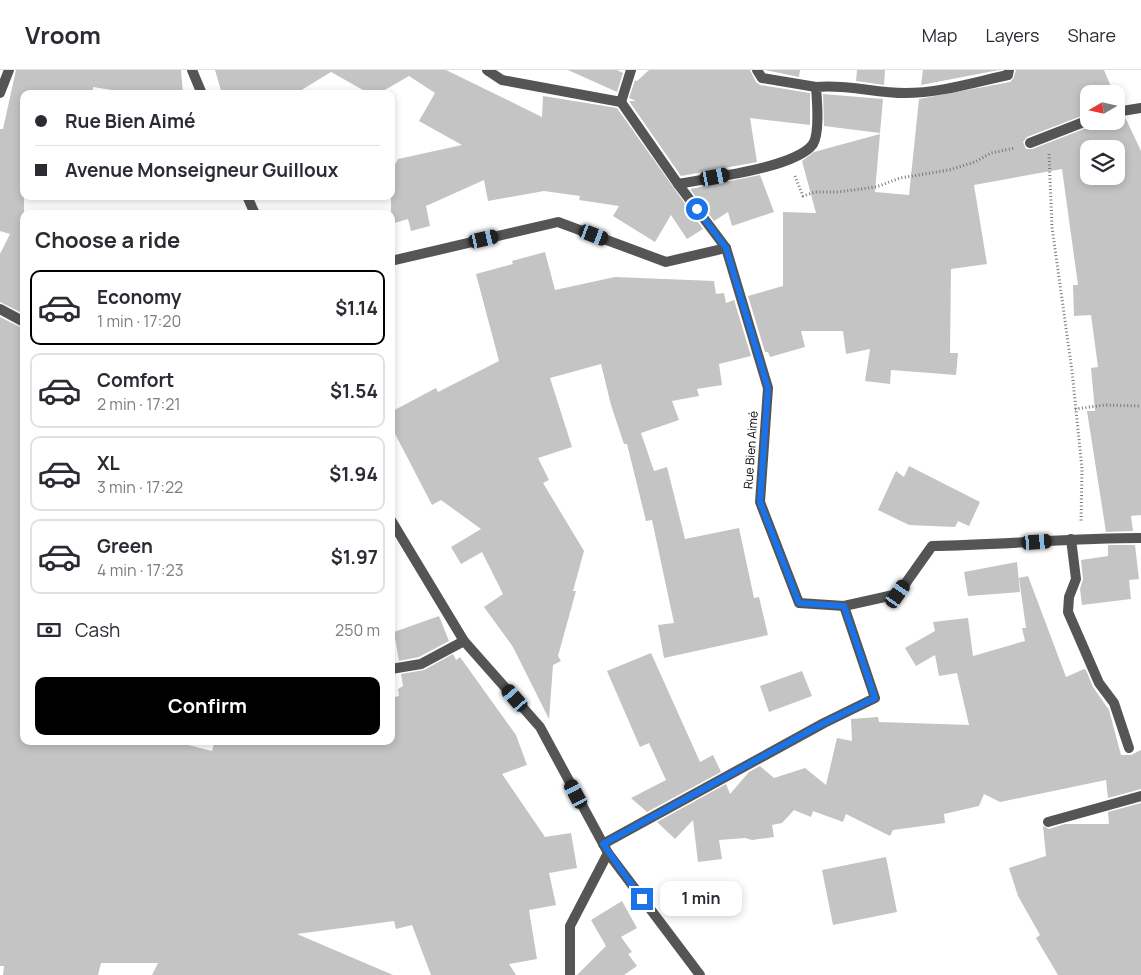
<!DOCTYPE html>
<html lang="en">
<head>
<meta charset="utf-8">
<style>
	:root { --surface:#fff; --page:#f7f7f7; --text:#2b2b33; --muted:#7c7c81; --line:#e1e1e2; --accent:#000 }
	body { margin:0; font-family:Manrope,sans-serif; background:var(--page); color:var(--text); height:100vh; display:flex; flex-direction:column; font-size:19px; white-space:nowrap }
	* { box-sizing:border-box; margin:0 }
	p { font-size:16px; color:var(--muted) }
	.icon { flex:none; width:28px; height:28px; fill:none; stroke:currentColor; stroke-width:2; stroke-linecap:round; stroke-linejoin:round }
	.map { position:relative; flex:1; overflow:hidden }
	.drawer { position:absolute; left:20px; top:140px; width:375px; height:535px; display:flex; flex-direction:column; background:var(--surface); border-radius:10px; box-shadow:0 2px 8px #0003 }
	.drawer>* { flex:none }
	.guide { position:absolute; left:20px; top:20px; width:375px; height:110px; border-radius:10px; box-shadow:0 2px 8px #0003; display:grid; align-content:center; height:110px; padding:0 15px; background:var(--surface) }
	.needle { width:32px; rotate:261deg }
	.buttons { position:absolute; left:1080px; top:15px; display:grid; gap:10px }
	.buttons a { display:grid; place-items:center; width:45px; height:45px; border-radius:10px; background:var(--surface); box-shadow:0 2px 8px #0003; font-size:25px }
	.end { position:absolute; width:22px; height:22px; margin:-11px; border:6px solid #1a73e8; background:#fff; box-shadow:0 0 0 2px #fff }
	.from { border-radius:50% }
	.bubble { position:absolute; height:35px; border-radius:10px; background:var(--surface); box-shadow:0 2px 8px #0003; font-size:16px; font-weight:700; line-height:35px; text-align:center }
	.car { position:absolute; width:15px; height:30px; margin:-15px -8px; border-radius:6px; box-shadow:0 0 4px 1px #0007; background:linear-gradient(#222 24%,#8ab4d8 0 40%,#222 0 76%,#8ab4d8 0 86%,#222 0) }
	.guide b { display:flex; align-items:center; gap:18px; height:48px; font-size:19px }
	.guide b+b { border-top:1px solid var(--line) }
	.guide i { width:12px; height:12px; background:var(--text) }
	ul { padding:0; list-style:none }
	li { display:flex; align-items:center; gap:15px; height:75px; margin:0 10px 8px; padding:0 5px; border:2px solid var(--line); border-radius:10px }
	li div { flex:1 }
	li b { display:block; font-size:19px }
	li em { font-style:normal; font-weight:700 }
	li.active { border-color:var(--accent) }
	li>.icon { width:45px; height:45px; stroke-width:1.5 }
	h2 { padding:0 15px; font-size:22px; line-height:60px }
	.pay { display:flex; align-items:center; gap:12px; height:55px; padding:0 15px; font-size:19px }
	.pay p { margin-inline-start:auto }
	.primary-button { display:flex; gap:10px; margin-top:auto; padding:10px 15px }
	.primary-button a { flex:1; height:58px; border-radius:10px; background:var(--accent); color:#fff; font-size:20px; font-weight:700; line-height:58px; text-align:center }
	header { display:flex; align-items:center; gap:30px; box-sizing:border-box; height:70px; padding:0 25px; background:var(--surface); border-bottom:1px solid var(--line) }
	header strong { font-size:24px }
	nav { display:flex; gap:28px; margin-inline-start:auto; font-size:18px }
	.map>svg:first-child { display:block }
</style>
</head>
<body>
<header>
<strong>Vroom</strong>
<nav><a>Map</a><a>Layers</a><a>Share</a></nav>
</header>
<div class="map">
<svg width="1141" height="905" viewBox="0 0 1141 905">
	<rect width="100%" height="100%" fill="#fff"/>
	<!-- building -->
	<g fill="#c4c4c4" fill-rule="evenodd">
		<polygon points="16,0 181,0 183,24 138,24 93,17 93,24 24,24 24,244 0,232 0,184 10,164 0,161 0,59 3,59"/>
		<polygon points="215,0 446,0 542,47 543,26 617,38 703,159 687,169 671,145 655,172 613,146 619,136 579,130 580,126 544,121 488,131 484,110 426,136 430,156 411,161 408,149 391,154 391,102 398,89 462,75 419,51 435,23 409,6 378,24 370,24 331,2 295,24 222,24"/>
		<polygon points="568,0 617,0 623,3 617,22"/>
		<polygon points="649,0 750,0 756,12 760,15 810,23 810,55 750,48 757,92 681,106 629,31 636,31 629,28 635,10 637,11"/>
		<polygon points="765,0 800,0 799,7"/>
		<polygon points="857,0 885,0 884,15 856,11"/>
		<polygon points="923,0 999,0 921,15"/>
		<path d="M1016 0H1104L1114 24H1089V43L1027 67 1023 72 1026 79H1032L1092 56 1096 51H1116V49L1125 47 1141 81V445L1131 446 1133 461 1106 462 1087 341H1095L1091 298 1098 297 1091 245 1074 246 1073 215H1078L1062 99 974 115 987 194 951 199 950 283H958L956 305 891 300 890 314 865 311 870 279 846 284 843 261H801L805 277 770 287 768 282H765L748 226 783 216V142L816 143 802 91 814 82 880 64 875 122 909 125 919 29 1010 12 1013 9ZM1089 79H1116V106H1089Z"/>
		<polygon points="823,24 883,29 880,63 824,56"/>
		<polygon points="760,105 774,142 732,156 728,142 714,151 690,119"/>
		<polygon points="545,182 555,220 615,207 714,211 716,224 724,223 726,233 734,230 751,286 719,294 722,315 697,319 699,326 672,331 679,350 641,363 654,401 667,397 685,469 739,458 754,528 759,527 768,565 664,588 658,555 674,553 652,450 646,451 627,374 624,374 611,335 601,294 550,308 572,377 538,388 549,410 543,413 584,481 573,521 576,521 558,586 561,591 553,595 549,649 513,577 484,537 503,524 482,482 461,494 451,477 481,459 441,430 432,435 391,356 391,342 436,318 438,322 499,291 476,204 513,194 512,191"/>
		<polygon points="0,247 24,259 24,671 172,671 212,681 215,671 391,671 391,628 399,626 398,619 403,616 401,604 424,600 453,584 456,590 460,587 516,665 527,695 502,704 545,767 571,763 577,798 549,803 556,835 529,840 537,889 509,894 516,905 431,905 412,855 396,859 394,851 297,864 393,905 152,905 158,893 101,893 98,905 3,905 4,896 0,896"/>
		<polygon points="909,396 980,432 969,456 958,451 955,457 909,455 878,440 896,401 904,407"/>
		<polygon points="1108,475 1135,475 1139,509 1129,510 1131,529 1082,535 1080,519 1083,509 1081,490 1108,486"/>
		<polygon points="1017,492 1020,522 968,526 964,502"/>
		<polygon points="1028,506 1066,607 1084,599 1086,600 1093,617 1109,640 1121,685 1131,685 1141,680 1141,719 1108,728 1106,710 1000,732 984,724 979,736 944,744 945,753 893,760 890,766 846,744 843,752 813,741 811,747 794,740 782,753 772,755 774,767 752,770 745,768 719,770 722,789 698,792 693,750 675,769 657,752 726,714 730,724 749,702 760,696 774,708 805,698 826,715 837,668 852,671 851,649 878,647 879,652 969,655 957,603 939,606 935,585 916,596 905,578 935,561 933,552 968,548 973,586 1025,571 1022,558 1026,558 1019,508"/>
		<polygon points="439,546 449,571 419,587 399,591 394,562"/>
		<polygon points="651,583 700,692 713,685 721,702 647,742 631,728 666,710 649,673 640,677 607,601"/>
		<polygon points="802,601 812,626 769,642 760,616"/>
		<polygon points="1141,733 1141,905 1058,905 1036,868 1040,865 1018,826 1009,798 1046,786 1043,756 1049,759 1065,754 1109,754 1108,742"/>
		<polygon points="886,787 897,842 833,855 822,800"/>
		<polygon points="622,831 637,858 621,867 632,882 628,884 637,896 624,905 577,905 606,876 591,850"/>
	</g>
	<g fill="none" stroke-linecap="round" stroke-linejoin="round">
		<!-- path -->
		<g stroke="#777" stroke-width="3" stroke-dasharray="1 2.5" stroke-linecap="butt">
			<polyline points="1049,84 1052,157 1072,301 1082,399 1081,453"/>
			<polyline points="795,106 803,126 815,122 838,122 876,117 900,108 949,100 975,92 991,83 1015,78"/>
			<polyline points="1075,339 1105,335 1141,336"/>
		</g>
		<!-- service -->
		<g stroke="#555" stroke-width="10">
			<polyline points="757,0 762,8 816,17"/>
			<polyline points="1116,42 1141,38"/>
			<polyline points="1030,73 1089,50"/>
			<path d="M678 114C708 108 796 98 813 74 820 63 817 31 816 17 847 14 875 23 905 23 940 23 975 12 1008 5L1009 0"/>
			<polyline points="1071,469 1076,509 1069,527 1068,542 1099,613 1114,633 1129,678"/>
		</g>
		<!-- minor -->
		<g stroke="#555" stroke-width="10">
			<path d="M487 0 502 10 621 32 678 114 726 178 768 318 760 432 799 533 844 536 898 524 932 476C1002 475 1071 468 1141 468"/>
			<polyline points="0,23 9,0"/>
			<polyline points="621,32 631,0"/>
			<polyline points="391,191 558,152 666,192 726,178"/>
			<polyline points="0,239 24,252"/>
			<polyline points="391,599 421,594 464,571"/>
			<polyline points="1048,752 1141,726"/>
			<polyline points="603,774 824,653 875,628 844,536"/>
			<polyline points="570,905 570,856 608,783"/>
		</g>
		<!-- tertiary -->
		<g stroke="#555" stroke-width="10">
			<polyline points="192,0 202,24"/>
			<polyline points="247,126 255,144"/>
			<polyline points="391,450 464,571 540,657 608,783 700,905"/>
		</g>
	</g>
	<g fill="none" stroke-linecap="round" stroke-linejoin="round">
		<!-- route -->
		<polyline stroke="#1a73e8" stroke-width="6" points="642,829 603,774 824,653 875,628 844,536 799,533 760,432 768,318 726,178 697,139"/>
	</g>
	<g text-anchor="middle" stroke-width="4.5" stroke-linejoin="round" paint-order="stroke">
		<!-- street labels -->
		<g font-size="12" fill="#000" stroke="#fff">
			<text transform="translate(751 380) rotate(-86)" y="4">Rue Bien Aimé</text>
		</g>
	</g>
</svg>
<div class="buttons">
<a><svg class="needle" viewBox="-14 -14 28 28"><path d="M0-13l5 13h-10z" fill="#e53935"/><path d="M0 13l5-13h-10z" fill="#7c7c81"/></svg></a>
<a><svg class="icon" aria-label="layers" viewBox="0 0 24 24"><path d="M12 4l9 5-9 5-9-5zM3 14l9 5 9-5"/></svg></a>
</div>
<i class="end from" style="left:697px;top:139px"></i>
<i class="end" style="left:642px;top:829px"></i>
<div class="bubble" style="left:660px;top:811px;width:82px">1 min</div>
<i class="car" style="left:715px;top:107px;rotate:79deg"></i>
<i class="car" style="left:594px;top:165px;rotate:111deg"></i>
<i class="car" style="left:484px;top:169px;rotate:77deg"></i>
<i class="car" style="left:1037px;top:472px;rotate:86deg"></i>
<i class="car" style="left:898px;top:524px;rotate:35deg"></i>
<i class="car" style="left:515px;top:628px;rotate:319deg"></i>
<i class="car" style="left:576px;top:724px;rotate:332deg"></i>
<div class="guide">
<b><i class="from"></i>Rue Bien Aimé</b>
<b><i></i>Avenue Monseigneur Guilloux</b>
</div>
<section class="drawer">
<h2>Choose a ride</h2>
<ul>
<li class="active"><svg class="icon" aria-label="car" viewBox="0 0 24 24"><path d="M5 17H2v-5l4-1 3-4h7l3 4 3 1v5h-3M9 17h6M6 11h13"/><circle cx="7" cy="17" r="2"/><circle cx="17" cy="17" r="2"/></svg><div><b>Economy</b><p>1 min · 17:20</p></div><em>$1.14</em></li>
<li><svg class="icon" aria-label="car" viewBox="0 0 24 24"><path d="M5 17H2v-5l4-1 3-4h7l3 4 3 1v5h-3M9 17h6M6 11h13"/><circle cx="7" cy="17" r="2"/><circle cx="17" cy="17" r="2"/></svg><div><b>Comfort</b><p>2 min · 17:21</p></div><em>$1.54</em></li>
<li><svg class="icon" aria-label="car" viewBox="0 0 24 24"><path d="M5 17H2v-5l4-1 3-4h7l3 4 3 1v5h-3M9 17h6M6 11h13"/><circle cx="7" cy="17" r="2"/><circle cx="17" cy="17" r="2"/></svg><div><b>XL</b><p>3 min · 17:22</p></div><em>$1.94</em></li>
<li><svg class="icon" aria-label="car" viewBox="0 0 24 24"><path d="M5 17H2v-5l4-1 3-4h7l3 4 3 1v5h-3M9 17h6M6 11h13"/><circle cx="7" cy="17" r="2"/><circle cx="17" cy="17" r="2"/></svg><div><b>Green</b><p>4 min · 17:23</p></div><em>$1.97</em></li>
</ul>
<div class="pay"><svg class="icon" aria-label="cash" viewBox="0 0 24 24"><path d="M3 7h18v10H3z"/><circle cx="12" cy="12" r="2"/></svg>Cash<p>250 m</p></div>
<div class="primary-button"><a>Confirm</a></div>
</section>
</div>
</body>
</html>
